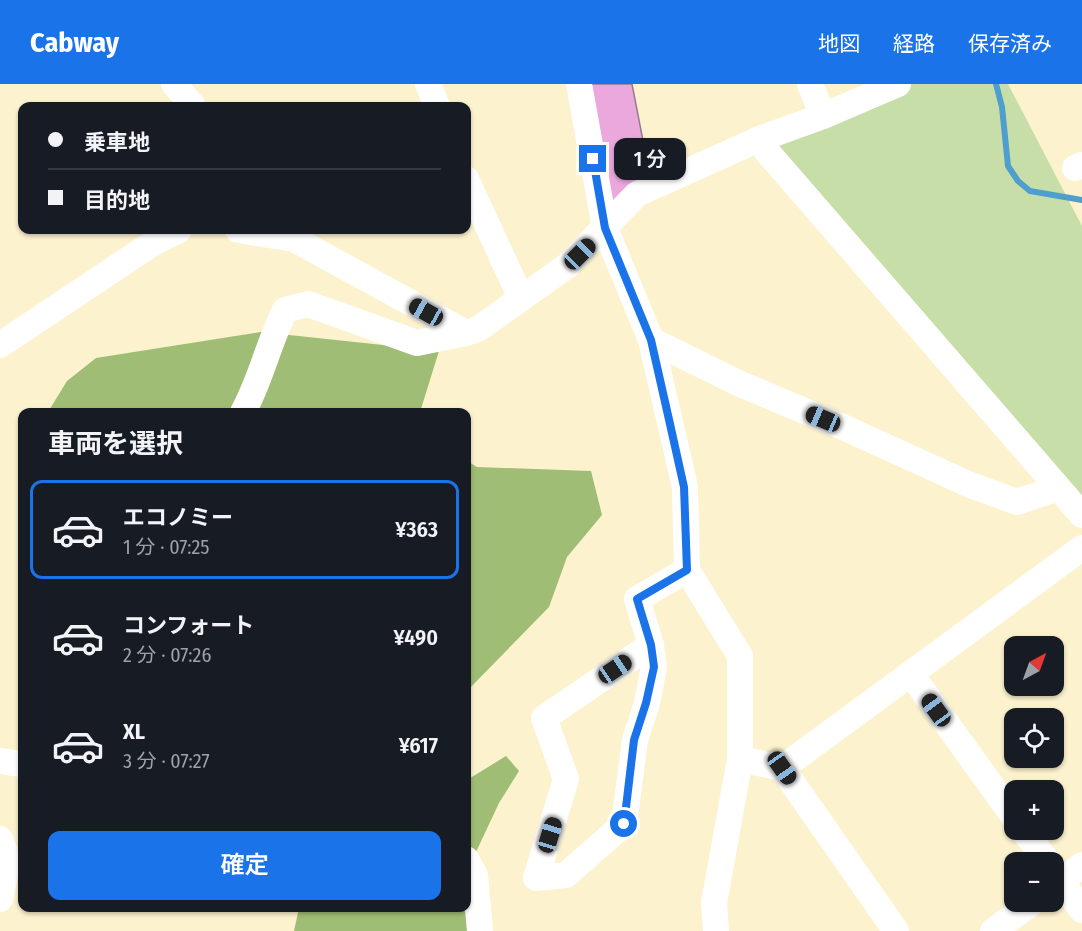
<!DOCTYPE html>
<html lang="ja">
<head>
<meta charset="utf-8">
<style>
	:root { --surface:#171b24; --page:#242831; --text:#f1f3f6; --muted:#9ea1a6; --line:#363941; --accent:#1a73e8 }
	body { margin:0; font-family:"Fira Sans Condensed","Noto Sans JP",sans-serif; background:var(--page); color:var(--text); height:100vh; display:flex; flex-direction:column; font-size:22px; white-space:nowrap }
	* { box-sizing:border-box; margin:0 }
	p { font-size:20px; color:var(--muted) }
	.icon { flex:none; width:33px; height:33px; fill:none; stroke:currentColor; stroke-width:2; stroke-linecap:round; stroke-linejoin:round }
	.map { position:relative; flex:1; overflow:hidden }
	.sheet { position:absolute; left:18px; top:324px; width:453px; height:504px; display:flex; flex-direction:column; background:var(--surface); border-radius:12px; box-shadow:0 2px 4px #0004 }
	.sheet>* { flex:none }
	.hud { position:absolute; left:18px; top:18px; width:453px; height:132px; border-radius:12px; box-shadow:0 2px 4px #0004; display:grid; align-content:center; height:132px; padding:0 30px; background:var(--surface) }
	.needle { width:39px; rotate:41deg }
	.buttons { position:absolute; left:1004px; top:552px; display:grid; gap:12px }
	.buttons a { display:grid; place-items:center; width:60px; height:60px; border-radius:12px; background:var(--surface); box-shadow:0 2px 4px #0004; font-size:30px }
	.end { position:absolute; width:27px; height:27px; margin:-14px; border:8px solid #1a73e8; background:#fff; box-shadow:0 0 0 3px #fff }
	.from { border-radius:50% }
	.bubble { position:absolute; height:42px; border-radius:12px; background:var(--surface); box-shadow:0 2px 4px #0004; font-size:20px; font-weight:600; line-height:42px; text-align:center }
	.car { position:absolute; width:18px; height:36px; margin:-18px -9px; border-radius:8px; box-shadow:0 0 4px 2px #0007; background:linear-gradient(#222 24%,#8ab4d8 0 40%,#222 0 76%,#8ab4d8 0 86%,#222 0) }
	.hud b { display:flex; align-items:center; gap:21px; height:57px; font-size:22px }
	.hud b+b { border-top:2px solid var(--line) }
	.hud i { width:15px; height:15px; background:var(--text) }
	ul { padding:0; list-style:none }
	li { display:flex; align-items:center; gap:18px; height:99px; margin:0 12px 9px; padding:0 18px; border:3px solid transparent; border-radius:12px }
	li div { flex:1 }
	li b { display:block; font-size:22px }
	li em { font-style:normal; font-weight:600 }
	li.active { border-color:var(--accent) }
	li>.icon { width:54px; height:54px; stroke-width:1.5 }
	h2 { padding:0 30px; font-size:27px; line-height:72px }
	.primary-button { display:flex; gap:12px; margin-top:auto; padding:12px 30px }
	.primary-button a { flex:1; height:69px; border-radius:12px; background:var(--accent); color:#fff; font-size:24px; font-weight:600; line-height:69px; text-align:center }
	header { display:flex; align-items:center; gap:36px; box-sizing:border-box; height:84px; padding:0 30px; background:var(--accent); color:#fff }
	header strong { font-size:28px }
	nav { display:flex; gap:33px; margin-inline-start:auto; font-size:21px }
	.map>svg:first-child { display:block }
</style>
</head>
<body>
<header>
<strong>Cabway</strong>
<nav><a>地図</a><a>経路</a><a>保存済み</a></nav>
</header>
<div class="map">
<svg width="1082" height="847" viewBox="0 0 1082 847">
	<rect width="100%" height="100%" fill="#fcf2ce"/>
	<!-- green -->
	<polygon fill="#c7dea9" points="889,0 1008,0 1082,142 1082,431 757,56"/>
	<!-- forest -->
	<g fill="#9fbd74">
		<polygon points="261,248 439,267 420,328 48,328 67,297 96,274"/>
		<polygon points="467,377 477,383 591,387 602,431 567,473 549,523 467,607"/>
		<polygon points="506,672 519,687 499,719 467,787 467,696"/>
		<polygon points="299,824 463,824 476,847 294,847"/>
	</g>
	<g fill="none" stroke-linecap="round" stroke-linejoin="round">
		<!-- stream -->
		<polyline stroke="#4e9fcd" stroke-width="6" points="996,0 1002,23 1008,82 1018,97 1030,107 1082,116"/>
	</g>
	<!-- building -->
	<polygon fill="#eaa8dd" stroke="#967a90" stroke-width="1.5" points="579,0 632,0 652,103 601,121"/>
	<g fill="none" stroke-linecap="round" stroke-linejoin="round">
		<!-- minor -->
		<g stroke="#fff" stroke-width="26">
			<polyline points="174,0 193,22"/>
			<polyline points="428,0 437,22"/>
			<polyline points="579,0 605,144 651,256 685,403 687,486 740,572 740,675 714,819 716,847"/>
			<polyline points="810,0 823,32"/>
			<polyline points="757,56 1082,431"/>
			<polyline points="1075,84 1082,81"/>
			<polyline points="466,95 521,214"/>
			<polyline points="238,146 294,155 466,249 478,245 567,182 637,110 757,56 823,32 898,0"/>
			<polyline points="651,256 738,299 845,344 968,400 1017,418 1058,404"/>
			<polyline points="0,261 153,159 179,146"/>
			<path d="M243 328C261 296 268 260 285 226L308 220 417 259 466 249"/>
			<polyline points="651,561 654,583 647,619 635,656 624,740 566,791 536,794 566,695 544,634 651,561 637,515 687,486"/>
			<polyline points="911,590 1014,733"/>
			<polyline points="740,675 782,684 896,847"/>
			<polyline points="0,677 22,680"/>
			<polyline points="782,684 1082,464"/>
			<polyline points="1023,746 1048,778"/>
			<polyline points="0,755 8,777 0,815"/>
			<polyline points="466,775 475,791 480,847"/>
			<polyline points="1053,786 1082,826"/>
			<polyline points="1053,803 1082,781"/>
			<polyline points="993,847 1033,818"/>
		</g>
	</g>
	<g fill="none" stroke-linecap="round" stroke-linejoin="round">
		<!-- route -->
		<polyline stroke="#1a73e8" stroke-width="8" points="593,75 605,144 651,256 670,340 684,403 687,486 637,515 651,561 654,583 646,619 634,656 624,740"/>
	</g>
</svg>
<div class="buttons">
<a><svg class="needle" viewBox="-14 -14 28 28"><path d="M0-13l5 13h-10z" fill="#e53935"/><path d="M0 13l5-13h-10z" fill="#9ea1a6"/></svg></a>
<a><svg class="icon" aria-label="locate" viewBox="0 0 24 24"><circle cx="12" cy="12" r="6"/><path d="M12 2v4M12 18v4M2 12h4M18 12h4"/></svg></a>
<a>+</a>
<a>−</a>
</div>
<i class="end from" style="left:624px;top:740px"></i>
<i class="end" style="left:593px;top:75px"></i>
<div class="bubble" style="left:614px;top:54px;width:72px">1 分</div>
<i class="car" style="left:580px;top:170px;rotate:45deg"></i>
<i class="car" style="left:426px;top:228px;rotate:299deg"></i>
<i class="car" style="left:823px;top:335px;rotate:293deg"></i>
<i class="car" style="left:615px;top:585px;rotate:56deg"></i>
<i class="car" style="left:936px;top:626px;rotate:324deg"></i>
<i class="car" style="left:782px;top:684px;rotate:145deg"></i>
<i class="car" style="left:550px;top:751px;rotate:17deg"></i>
<div class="hud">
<b><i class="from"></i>乗車地</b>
<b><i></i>目的地</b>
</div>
<section class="sheet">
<h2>車両を選択</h2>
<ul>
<li class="active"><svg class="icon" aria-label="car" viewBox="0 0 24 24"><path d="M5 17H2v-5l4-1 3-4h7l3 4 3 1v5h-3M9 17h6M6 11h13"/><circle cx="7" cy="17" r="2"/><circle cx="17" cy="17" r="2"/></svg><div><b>エコノミー</b><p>1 分 · 07:25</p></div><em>¥363</em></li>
<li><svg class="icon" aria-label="car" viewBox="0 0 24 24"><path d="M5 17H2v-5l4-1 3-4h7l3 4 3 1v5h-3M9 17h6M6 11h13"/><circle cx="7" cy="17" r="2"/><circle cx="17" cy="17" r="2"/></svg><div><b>コンフォート</b><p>2 分 · 07:26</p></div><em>¥490</em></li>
<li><svg class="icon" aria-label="car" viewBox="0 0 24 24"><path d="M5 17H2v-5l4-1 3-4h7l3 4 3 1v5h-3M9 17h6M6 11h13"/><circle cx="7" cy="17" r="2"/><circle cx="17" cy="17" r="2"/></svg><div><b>XL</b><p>3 分 · 07:27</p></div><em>¥617</em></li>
</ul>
<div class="primary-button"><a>確定</a></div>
</section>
</div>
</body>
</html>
